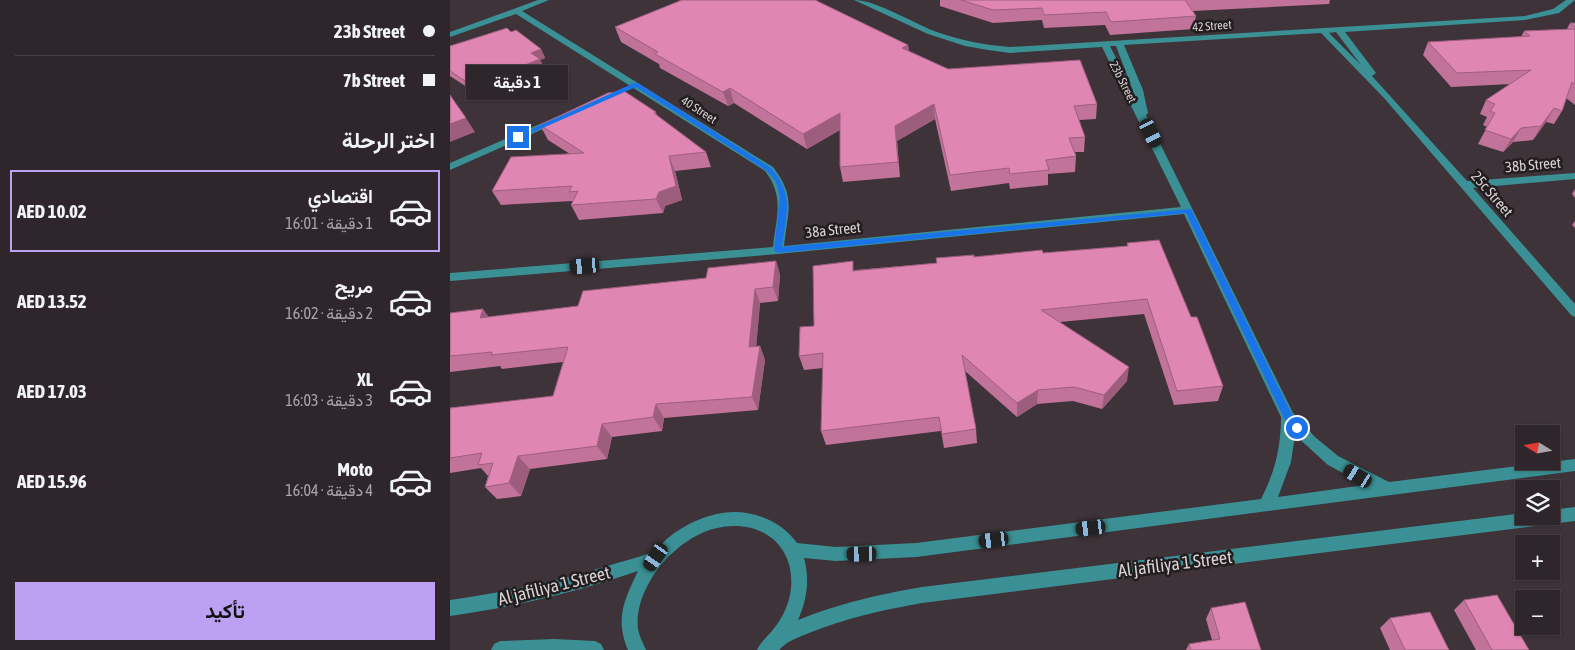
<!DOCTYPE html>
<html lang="ar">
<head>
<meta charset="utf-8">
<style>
	:root { --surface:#2e262a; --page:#3a3236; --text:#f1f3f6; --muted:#a7a5a8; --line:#494347; --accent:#bca0f2 }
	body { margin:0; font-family:"Asap Condensed",Vazirmatn,sans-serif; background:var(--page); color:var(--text); direction:rtl; height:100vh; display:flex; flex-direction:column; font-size:19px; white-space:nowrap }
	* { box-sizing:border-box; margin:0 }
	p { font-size:16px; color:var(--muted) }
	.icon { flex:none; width:28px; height:28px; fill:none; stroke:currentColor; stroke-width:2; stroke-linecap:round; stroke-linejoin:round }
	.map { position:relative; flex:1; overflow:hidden; direction:ltr }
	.sheet { display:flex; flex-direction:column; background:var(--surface); width:450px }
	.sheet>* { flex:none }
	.top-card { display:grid; align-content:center; height:110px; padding:0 15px; background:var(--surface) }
	.needle { width:32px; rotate:281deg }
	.controls { position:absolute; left:1065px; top:425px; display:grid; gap:10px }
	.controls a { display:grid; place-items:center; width:45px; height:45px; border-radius:0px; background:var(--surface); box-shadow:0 1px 4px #0004,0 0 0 1px var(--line); font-size:25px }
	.end { position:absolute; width:22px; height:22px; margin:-11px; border:6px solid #1a73e8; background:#fff; box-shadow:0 0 0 2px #fff }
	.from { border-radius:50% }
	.bubble { position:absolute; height:35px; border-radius:0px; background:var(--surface); box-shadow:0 1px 4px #0004,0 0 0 1px var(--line); font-size:16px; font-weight:700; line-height:35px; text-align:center; direction:rtl }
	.car { position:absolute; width:15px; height:30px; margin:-15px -8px; border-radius:6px; box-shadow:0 0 4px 1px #0007; background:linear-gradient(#222 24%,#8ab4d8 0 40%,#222 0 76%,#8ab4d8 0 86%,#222 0) }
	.top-card b { display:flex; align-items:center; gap:18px; height:48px; font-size:19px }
	.top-card b+b { border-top:1px solid var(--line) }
	.top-card i { width:12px; height:12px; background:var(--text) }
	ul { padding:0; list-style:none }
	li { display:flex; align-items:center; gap:15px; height:82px; margin:0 10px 8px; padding:0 5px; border:2px solid transparent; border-radius:0px }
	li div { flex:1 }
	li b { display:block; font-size:19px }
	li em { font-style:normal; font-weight:700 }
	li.on { border-color:var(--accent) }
	li>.icon { width:45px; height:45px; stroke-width:1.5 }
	h2 { padding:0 15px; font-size:22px; line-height:60px }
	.cta { display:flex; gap:10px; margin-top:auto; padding:10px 15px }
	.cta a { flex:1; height:58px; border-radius:0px; background:var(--accent); color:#111; font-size:20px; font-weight:700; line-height:58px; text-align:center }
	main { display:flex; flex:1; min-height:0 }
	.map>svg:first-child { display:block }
</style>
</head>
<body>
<main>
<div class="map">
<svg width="1125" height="650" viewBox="0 0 1125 650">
	<rect width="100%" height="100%" fill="#3e3338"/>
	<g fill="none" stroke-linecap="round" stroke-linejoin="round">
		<!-- minor -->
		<g fill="#3a9094" fill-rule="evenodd">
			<path d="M88 0H99L72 11 323 167C346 197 338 210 334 246L731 207 652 47 560 53 538 50 515 46 478 34 404 0C426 0 461 22 484 31 509 40 534 45 560 47L1075 16 1103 9 1116 0H1125L1109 13 1075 20 895 32 926 73 922 76 1017 181 1125 173V179L1023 188 1125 304V317L1121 315 934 98 871 33 674 45 693 90 698 113 696 115 843 413 865 437 888 456 939 482 1125 459V471L466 557 386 561 354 558C360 579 357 600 348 620 391 603 426 595 472 587L1074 513V516H1101V510L1125 507V521L472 603C433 610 396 618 359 633 347 638 337 641 329 650H307C310 643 316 638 321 632 330 622 337 609 340 595 349 546 310 516 263 529 224 540 184 587 188 629 189 636 193 643 196 650H178C165 619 174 600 188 571 127 592 64 607 0 616V600C56 592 110 581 164 564 176 560 192 557 204 551 209 548 213 542 218 538 235 524 261 512 284 512 308 512 333 523 347 543L386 547 466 543 811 499C825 472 831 447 831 417L734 214 328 254 0 281V273L323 247C326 217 335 197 315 171L66 14 0 37V32ZM886 32 911 65 879 33ZM660 46H666L685 96ZM845 435 878 465 915 485 828 497 841 462Z"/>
			<polygon points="106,117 109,118 109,122 0,170 0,163"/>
			<polygon points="104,639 145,641 151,644 154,650 41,650 44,644 50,641"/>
		</g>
	</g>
	<!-- wall -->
	<g fill="#c1739a">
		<polygon points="229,0 365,0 458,45 459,52 498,69 647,104 646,119 629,120 635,137 634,152 625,152 626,156 625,172 598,174 598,185 560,189 559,183 501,191 485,119 447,141 450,177 393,182 390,167 390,130 357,149 284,103 278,106 210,68 209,64 171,42 165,27 230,1"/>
		<polygon points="490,0 880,0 879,4 743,11 746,16 743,29 660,35 655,25 594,28 592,20 543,23 490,6"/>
		<polygon points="1120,23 1125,23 1125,105 1116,98 1112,111 1104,124 1096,122 1083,140 1063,142 1053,152 1028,144 1037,127 1033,125 1037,117 1030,114 1036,100 1061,84 1001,87 973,55 978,42 1071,37 1074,31 1117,29"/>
		<polygon points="61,32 91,49 95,58 90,60 94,68 29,95 0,76 0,46"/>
		<polygon points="206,112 207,116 256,152 261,167 225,171 232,200 215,206 213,213 129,220 121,205 123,201 51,205 42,191 120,154 98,140 90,125"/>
		<polygon points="1125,189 1125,198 1122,194"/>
		<polygon points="1125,221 1125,228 1122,225"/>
		<polygon points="677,243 741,317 773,386 768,401 724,405 694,314 610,322 677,381 652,409 623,401 587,404 567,417 515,371 526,429 527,443 494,448 491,431 376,445 371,431 373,368 354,370 349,356 364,326 405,270 487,263 524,257 593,253 677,246"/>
		<polygon points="326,261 330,275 328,301 310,303 306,347 310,346 315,360 308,410 214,418 212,431 162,437 157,459 80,469 71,496 47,499 35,487 38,476 31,468 0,473 0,408 103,396 113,362 52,369 50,366 0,372 0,313 39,317 128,306 256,278"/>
		<polygon points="1014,600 1079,650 1026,650 1004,610"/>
		<polygon points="761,608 811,650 736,650 739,644 762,640 756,619"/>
		<polygon points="940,618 999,650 940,650 930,628"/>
	</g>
	<!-- shaded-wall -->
	<g fill="#9d5e7d">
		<polygon points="458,45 460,59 452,48"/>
		<polygon points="91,49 95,58 90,60 94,68 29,95 23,86 81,53"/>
		<polygon points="280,88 284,103 278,106 273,92"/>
		<polygon points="484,104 485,119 447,141 450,177 445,126"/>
		<polygon points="1104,108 1096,122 1083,140 1091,126"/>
		<polygon points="390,113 393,128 357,149 353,134"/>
		<polygon points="16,118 25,132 0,142 0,124"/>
		<polygon points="1071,128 1063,142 1053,152 1061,139"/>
		<polygon points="219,156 225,171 232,200 215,206 213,213 206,199"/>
		<polygon points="326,261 330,275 328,301 323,287"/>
		<polygon points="305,289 310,303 305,361 299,347"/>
		<polygon points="33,309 44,324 30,318"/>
		<polygon points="310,346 315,360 308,410 302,397"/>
		<polygon points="679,367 677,381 652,409 654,395"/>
		<polygon points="588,390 587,404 567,417 567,403"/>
		<polygon points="206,404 214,418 212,431 203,417"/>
		<polygon points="152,424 162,437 157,459 147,446"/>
		<polygon points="68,456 80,469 71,496 59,483"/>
	</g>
	<!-- building -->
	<g fill="#e086b3" stroke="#9d5e7d">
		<polygon points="232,0 365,0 458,45 452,48 498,69 630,60 647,104 624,106 635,137 619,138 626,156 596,160 599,170 560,174 559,168 500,175 484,104 445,126 448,162 390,167 390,113 353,134 280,88 273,92 205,54 208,52 165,27"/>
		<polygon points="511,0 735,0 746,16 661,22 656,12 594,15 592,8 543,10"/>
		<polygon points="1120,23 1125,23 1125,27"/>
		<polygon points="57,28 61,32 66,30 91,49 81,53 90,59 23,86 0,71 0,46"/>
		<polygon points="1125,29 1125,85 1122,82 1112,111 1104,108 1091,126 1071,128 1061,139 1035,130 1045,113 1040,111 1045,104 1036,100 1081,70 1007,73 978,42 1080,36 1074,31"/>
		<polygon points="174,91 206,112 204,113 256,152 219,156 226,186 209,192 206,199 121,205 128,191 119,192 122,186 42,191 61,157 134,153 90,125 158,93"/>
		<polygon points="0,95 16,118 0,124"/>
		<polygon points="709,240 741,317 747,317 773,386 727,391 697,299 591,310 679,367 654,395 624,387 588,390 567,403 512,355 526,429 492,434 489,417 371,431 373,353 349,356 350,327 364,326 363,266 403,261 403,271 487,263 486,258 524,255 524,257 592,250 593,253 678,246 677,243"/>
		<polygon points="326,261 323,287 305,289 299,347 310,346 302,397 206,404 203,417 152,424 147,446 68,456 59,483 35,487 43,463 28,465 32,453 0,458 0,408 103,396 118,347 41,355 42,352 0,356 0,313 33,309 30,318 128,306 133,291 256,278 258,268"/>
		<polygon points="1047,595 1079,650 1042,650 1014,600"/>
		<polygon points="795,602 811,650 741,650 739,644 770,639 761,608"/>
		<polygon points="980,612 999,650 955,650 940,618"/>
	</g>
	<!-- route -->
	<path fill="#1a73e8" d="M184 83H188L321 168C345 196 336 214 332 247L741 209 842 415 852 428 850 431H844L835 420 736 213 328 253 324 250 330 197 326 182 317 171 186 87 70 138 64 137Z"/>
	<g text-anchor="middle" stroke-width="5" stroke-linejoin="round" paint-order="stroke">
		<!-- far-street labels -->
		<g font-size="12" fill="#d9d2d5" stroke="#221d1f">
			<text transform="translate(762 26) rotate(-4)" y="4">42 Street</text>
			<text transform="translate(673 82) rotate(63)" y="4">23b Street</text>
			<text transform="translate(249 110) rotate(33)" y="4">40 Street</text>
		</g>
		<!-- street labels -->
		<g font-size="15" fill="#d9d2d5" stroke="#221d1f">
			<text transform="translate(1083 165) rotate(-5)" y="5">38b Street</text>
			<text transform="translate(1042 194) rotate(49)" y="5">25c Street</text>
			<text transform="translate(383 230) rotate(-6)" y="5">38a Street</text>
		</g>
		<!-- near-street labels -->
		<g font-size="18" fill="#d9d2d5" stroke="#221d1f">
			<text transform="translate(725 564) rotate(-7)" y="6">Al jafiliya 1 Street</text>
			<text transform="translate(104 586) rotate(-14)" y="6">Al jafiliya 1 Street</text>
		</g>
	</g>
</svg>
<div class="controls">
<a><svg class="needle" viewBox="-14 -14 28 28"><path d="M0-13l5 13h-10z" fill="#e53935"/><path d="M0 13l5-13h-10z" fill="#a7a5a8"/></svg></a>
<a><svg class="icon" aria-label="layers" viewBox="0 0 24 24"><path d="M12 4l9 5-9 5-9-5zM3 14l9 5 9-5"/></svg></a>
<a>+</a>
<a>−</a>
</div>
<i class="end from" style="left:847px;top:428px"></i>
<i class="end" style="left:68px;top:137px"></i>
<div class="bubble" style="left:16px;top:65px;width:102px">1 دقيقة</div>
<i class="car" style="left:701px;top:133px;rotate:154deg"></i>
<i class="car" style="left:135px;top:266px;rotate:265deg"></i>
<i class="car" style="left:908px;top:476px;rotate:301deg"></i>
<i class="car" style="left:641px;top:528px;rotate:263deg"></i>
<i class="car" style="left:544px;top:540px;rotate:263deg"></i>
<i class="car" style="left:412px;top:554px;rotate:269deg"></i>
<i class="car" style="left:206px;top:557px;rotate:215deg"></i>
</div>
<section class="sheet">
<div class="top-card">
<b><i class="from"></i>23b Street</b>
<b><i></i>7b Street</b>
</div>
<h2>اختر الرحلة</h2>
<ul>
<li class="on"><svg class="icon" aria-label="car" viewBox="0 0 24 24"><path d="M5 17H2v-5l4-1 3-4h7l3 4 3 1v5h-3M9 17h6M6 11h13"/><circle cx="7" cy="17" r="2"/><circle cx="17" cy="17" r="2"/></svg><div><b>اقتصادي</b><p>1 دقيقة · 16:01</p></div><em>AED 10.02</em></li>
<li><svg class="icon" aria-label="car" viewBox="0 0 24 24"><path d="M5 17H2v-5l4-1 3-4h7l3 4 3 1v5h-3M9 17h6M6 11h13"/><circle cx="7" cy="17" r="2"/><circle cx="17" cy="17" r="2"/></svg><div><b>مريح</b><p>2 دقيقة · 16:02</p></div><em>AED 13.52</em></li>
<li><svg class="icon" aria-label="car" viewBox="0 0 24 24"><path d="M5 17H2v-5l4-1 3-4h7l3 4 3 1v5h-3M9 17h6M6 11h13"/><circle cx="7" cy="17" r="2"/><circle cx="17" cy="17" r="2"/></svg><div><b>XL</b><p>3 دقيقة · 16:03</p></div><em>AED 17.03</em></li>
<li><svg class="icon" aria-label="car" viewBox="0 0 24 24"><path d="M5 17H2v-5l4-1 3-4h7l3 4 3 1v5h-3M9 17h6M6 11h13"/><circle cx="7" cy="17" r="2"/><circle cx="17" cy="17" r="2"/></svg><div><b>Moto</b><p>4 دقيقة · 16:04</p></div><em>AED 15.96</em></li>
</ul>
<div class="cta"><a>تأكيد</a></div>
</section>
</main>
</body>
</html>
